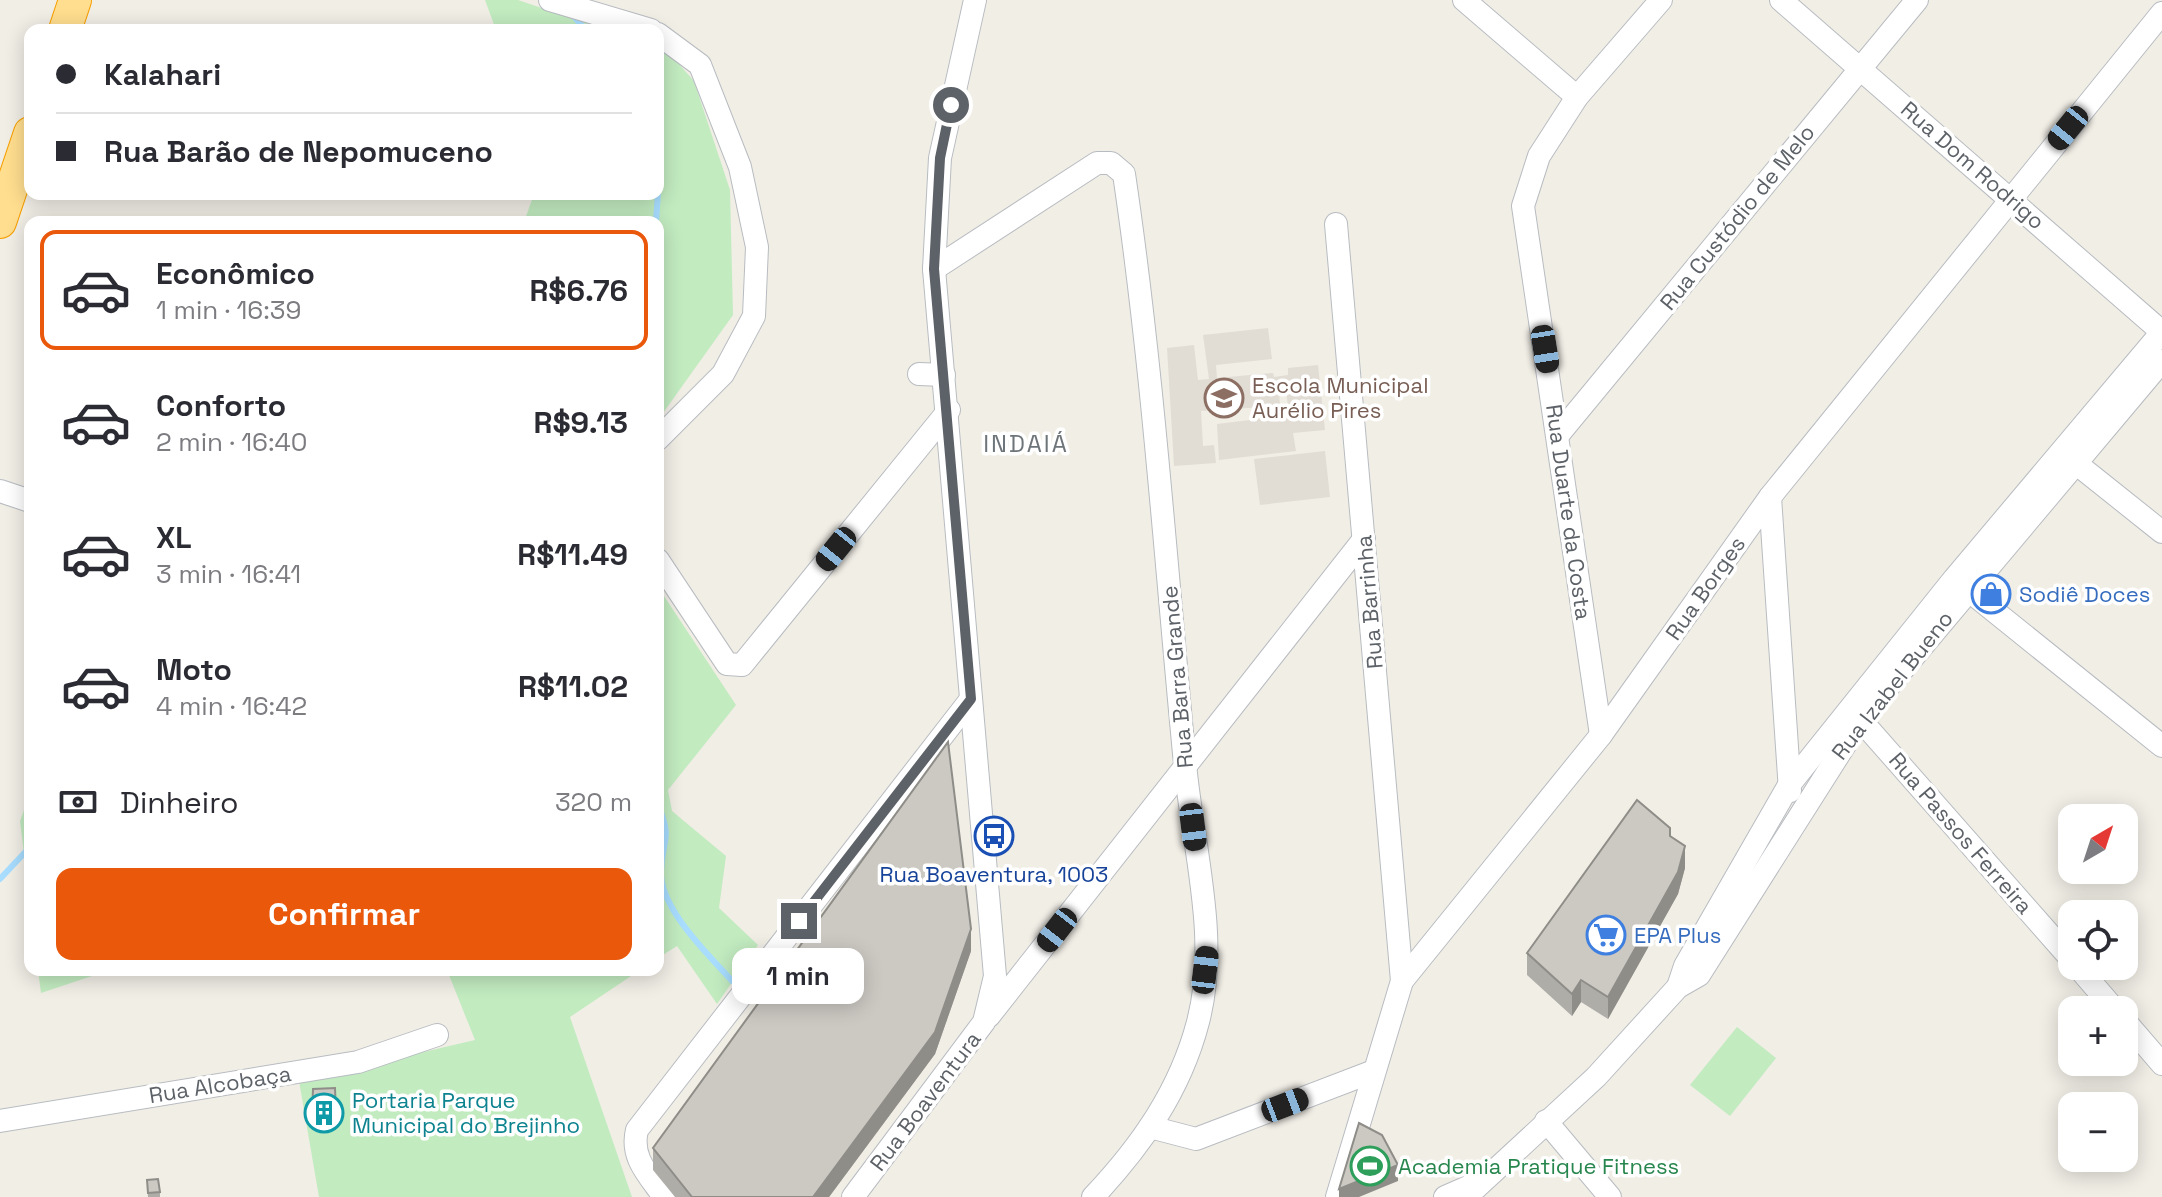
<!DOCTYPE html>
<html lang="pt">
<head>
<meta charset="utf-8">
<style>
	:root { --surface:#fff; --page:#f2f2f3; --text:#2b2b33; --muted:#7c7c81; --line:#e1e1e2; --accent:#ea580c }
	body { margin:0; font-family:"Space Grotesk",sans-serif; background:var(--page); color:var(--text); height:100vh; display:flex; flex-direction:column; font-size:30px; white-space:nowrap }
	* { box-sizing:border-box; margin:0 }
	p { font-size:26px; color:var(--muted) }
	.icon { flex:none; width:44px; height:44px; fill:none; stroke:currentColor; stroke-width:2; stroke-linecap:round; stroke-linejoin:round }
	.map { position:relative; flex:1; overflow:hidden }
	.side { position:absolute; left:24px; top:216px; width:640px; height:760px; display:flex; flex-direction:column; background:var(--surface); border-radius:16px; box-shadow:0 4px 20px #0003 }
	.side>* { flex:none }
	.guide { position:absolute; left:24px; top:24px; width:640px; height:176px; border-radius:16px; box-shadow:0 4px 20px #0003; display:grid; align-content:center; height:176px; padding:0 32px; background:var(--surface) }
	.needle { width:52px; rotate:39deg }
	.tools { position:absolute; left:2058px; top:804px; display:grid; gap:16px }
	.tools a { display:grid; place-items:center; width:80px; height:80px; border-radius:16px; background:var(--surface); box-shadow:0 4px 20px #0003; font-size:40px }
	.end { position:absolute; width:36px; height:36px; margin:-18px; border:10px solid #5d6268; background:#fff; box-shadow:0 0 0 4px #fff }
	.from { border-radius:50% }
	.bubble { position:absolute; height:56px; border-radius:16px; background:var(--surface); box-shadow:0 4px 20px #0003; font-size:26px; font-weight:800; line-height:56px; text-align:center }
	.car { position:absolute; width:24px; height:48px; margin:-24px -12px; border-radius:10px; box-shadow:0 0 6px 2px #0007; background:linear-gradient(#222 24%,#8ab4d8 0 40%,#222 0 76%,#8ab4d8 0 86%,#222 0) }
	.guide b { display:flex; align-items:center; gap:28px; height:76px; font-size:30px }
	.guide b+b { border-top:2px solid var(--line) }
	.guide i { width:20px; height:20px; background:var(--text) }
	ul { padding:14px 0 0; list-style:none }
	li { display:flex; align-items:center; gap:24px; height:120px; margin:0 16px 12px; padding:0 16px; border:4px solid transparent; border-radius:16px }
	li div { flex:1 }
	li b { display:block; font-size:30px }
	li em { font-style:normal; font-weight:800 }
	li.on { border-color:var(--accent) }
	li>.icon { width:72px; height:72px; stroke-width:1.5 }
	.pay { display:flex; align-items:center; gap:20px; height:88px; padding:0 32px; font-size:30px }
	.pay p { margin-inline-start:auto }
	.button { display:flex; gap:16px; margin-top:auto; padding:16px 32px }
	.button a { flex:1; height:92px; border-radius:16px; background:var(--accent); color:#fff; font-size:32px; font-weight:800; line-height:92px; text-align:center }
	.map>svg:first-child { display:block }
</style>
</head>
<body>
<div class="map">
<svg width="2162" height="1197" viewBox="0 0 2162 1197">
	<rect width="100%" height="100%" fill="#f1eee6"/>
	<!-- education -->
	<g fill="#e1ddd5">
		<polygon points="1268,328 1272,359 1216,365 1217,378 1273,373 1274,377 1288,375 1288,368 1318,365 1325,430 1293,433 1296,451 1219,460 1217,424 1289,415 1286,390 1279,391 1280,406 1201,411 1203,446 1214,445 1216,463 1174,466 1167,348 1194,345 1198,380 1209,379 1203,335"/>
		<polygon points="1325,451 1330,497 1260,505 1254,459"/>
	</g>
	<!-- green -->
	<g fill="#c2ebc0">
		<polygon points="485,0 518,0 607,30 496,30"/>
		<polygon points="658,49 669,53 694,81 730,190 733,315 658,420 658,222 524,222 534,194 658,194"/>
		<polygon points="658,587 736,705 668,790 672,811 726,856 719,908 758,945 717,1004 677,946 658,958"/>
		<polygon points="30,794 30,901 20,821"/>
		<polygon points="38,970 110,970 41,993"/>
		<polygon points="447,970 640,970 570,1017 632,1197 319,1197 299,1081 475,1040"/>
		<polygon points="1737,1027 1776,1058 1730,1116 1690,1085"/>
	</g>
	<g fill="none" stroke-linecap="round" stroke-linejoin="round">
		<!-- stream -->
		<g stroke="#a8ddff" stroke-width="6">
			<polyline points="575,18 586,30"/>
			<polyline points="656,222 658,193"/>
			<path d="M658 805C673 840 662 838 661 872 660 909 709 955 732 981"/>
			<polyline points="0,879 30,847"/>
		</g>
		<defs>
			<g id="minor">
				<polyline points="550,0 651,30"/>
				<polyline points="1464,0 1577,97"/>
				<polyline points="658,34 700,65 740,167 757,247 754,316 723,374 658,439"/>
				<polyline points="1336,224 1402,981"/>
				<path d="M934 269 1097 163H1111L1124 174C1153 369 1166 567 1185 764 1193 849 1220 938 1198 1022 1180 1091 1141 1146 1093 1197"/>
				<polyline points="919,374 944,375"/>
				<polyline points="1558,435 1917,0"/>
				<polyline points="2063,453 2162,532"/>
				<polyline points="0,491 30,501"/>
				<polyline points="1770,497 1790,791"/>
				<polyline points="658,560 727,664 742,665 949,410"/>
				<polyline points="1958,582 2162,746"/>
				<polyline points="1851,709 2072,960"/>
				<polyline points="1601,735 1523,206 1539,156 1577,97 1661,0"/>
				<polyline points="2077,966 2115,1010"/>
				<polyline points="1678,987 1685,966 1789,785 1954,579 2162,332 1781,0"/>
				<polyline points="989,1016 1364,539"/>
				<polyline points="2124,1020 2162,1064"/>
				<polyline points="0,1121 358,1062 437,1035"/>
				<polyline points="1546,1121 1610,1197"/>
				<polyline points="1150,1127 1196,1139 1374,1071"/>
				<path d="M664 1197C649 1175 630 1158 637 1130L971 699"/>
				<polyline points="853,1197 984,1022 995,976 934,269 940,158 975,0"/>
				<polyline points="1337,1197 1402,981 1601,735 1770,497 2162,13"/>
				<polyline points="1445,1197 1477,1183"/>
				<polyline points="1466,1197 1596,1077 1678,987 1699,975 1862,718 2162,361"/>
			</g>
			<g id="highway">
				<polyline points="65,30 75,0"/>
				<polyline points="0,222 30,133"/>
			</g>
		</defs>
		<!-- minor casing -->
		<use href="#minor" stroke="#b8bcc1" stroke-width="24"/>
		<!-- highway casing -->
		<use href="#highway" stroke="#f79f00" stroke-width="34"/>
		<!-- minor -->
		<use href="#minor" stroke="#fff" stroke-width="22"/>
		<!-- highway -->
		<use href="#highway" stroke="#ffde8f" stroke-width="32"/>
	</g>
	<!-- wall -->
	<g fill="#afada8">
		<polygon points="1670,836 1685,868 1678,894 1608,1019 1581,1002 1572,1016 1527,975 1527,953"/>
		<polygon points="971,951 935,1054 829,1197 675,1197 653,1170 653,1148"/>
		<polygon points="335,1088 336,1126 312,1127 313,1089"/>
		<polygon points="147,1180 160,1192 160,1197 148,1197"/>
	</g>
	<!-- shaded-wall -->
	<g fill="#8f8d88">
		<polygon points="1685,846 1685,868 1678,894 1608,1019 1608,997"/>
		<polygon points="971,929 971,951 935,1054 829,1197 813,1197"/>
		<polygon points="1581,980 1581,1002 1572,1016 1572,994"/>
		<polygon points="1398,1165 1398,1181 1359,1197 1339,1197 1339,1189"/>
	</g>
	<!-- building -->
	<g fill="#ccc9c3" stroke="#8f8d88" stroke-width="2">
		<polygon points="948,742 971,929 935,1032 813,1197 692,1197 653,1148"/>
		<polygon points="1637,800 1670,828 1670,836 1685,846 1678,872 1608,997 1581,980 1572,994 1527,953"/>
		<polygon points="335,1088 336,1114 312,1116 313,1089"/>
		<polygon points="1359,1123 1382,1135 1398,1165 1339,1189"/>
		<polygon points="158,1179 160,1192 148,1193 147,1180"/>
	</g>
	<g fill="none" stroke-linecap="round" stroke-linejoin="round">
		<!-- route -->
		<polyline stroke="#5d6268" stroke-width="10" points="799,921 971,699 934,269 940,158 951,105"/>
	</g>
	<!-- icons -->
	<defs>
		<symbol id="school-ring" viewBox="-11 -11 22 22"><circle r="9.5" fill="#fff" stroke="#8d6e63" stroke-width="1.5"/><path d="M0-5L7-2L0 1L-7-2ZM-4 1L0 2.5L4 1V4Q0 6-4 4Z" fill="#8d6e63"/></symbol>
		<symbol id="shop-ring" viewBox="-11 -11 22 22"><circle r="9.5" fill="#fff" stroke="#3f7fe0" stroke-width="1.5"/><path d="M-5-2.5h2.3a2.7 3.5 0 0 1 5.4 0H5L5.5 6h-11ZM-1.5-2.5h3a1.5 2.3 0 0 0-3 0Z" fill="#3f7fe0"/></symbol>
		<symbol id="bus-ring" viewBox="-11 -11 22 22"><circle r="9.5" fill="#fff" stroke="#1a4fb4" stroke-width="1.5"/><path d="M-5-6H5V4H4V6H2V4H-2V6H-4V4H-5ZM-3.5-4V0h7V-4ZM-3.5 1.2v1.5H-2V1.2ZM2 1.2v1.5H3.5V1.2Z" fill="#1a4fb4"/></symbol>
		<symbol id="supermarket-ring" viewBox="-11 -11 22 22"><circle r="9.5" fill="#fff" stroke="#3f7fe0" stroke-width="1.5"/><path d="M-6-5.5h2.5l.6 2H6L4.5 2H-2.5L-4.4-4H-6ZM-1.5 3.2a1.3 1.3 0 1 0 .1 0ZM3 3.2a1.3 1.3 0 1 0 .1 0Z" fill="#3f7fe0"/></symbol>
		<symbol id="building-ring" viewBox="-11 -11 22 22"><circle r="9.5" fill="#fff" stroke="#0f9aa8" stroke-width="1.5"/><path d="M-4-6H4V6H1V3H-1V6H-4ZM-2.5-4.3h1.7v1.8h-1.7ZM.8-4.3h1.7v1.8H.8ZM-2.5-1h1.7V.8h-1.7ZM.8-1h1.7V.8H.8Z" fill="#0f9aa8"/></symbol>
		<symbol id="stadium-ring" viewBox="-11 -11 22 22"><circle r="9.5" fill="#fff" stroke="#2e9e5b" stroke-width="1.5"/><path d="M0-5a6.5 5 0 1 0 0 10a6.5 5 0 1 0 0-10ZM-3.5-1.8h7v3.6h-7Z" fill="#2e9e5b"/></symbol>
	</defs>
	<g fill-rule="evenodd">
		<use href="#school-ring" x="1202" y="376" width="44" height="44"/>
		<use href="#shop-ring" x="1969" y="572" width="44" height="44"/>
		<use href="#bus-ring" x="972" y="814" width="44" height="44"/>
		<use href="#supermarket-ring" x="1584" y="913" width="44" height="44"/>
		<use href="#building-ring" x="302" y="1091" width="44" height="44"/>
		<use href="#stadium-ring" x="1348" y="1144" width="44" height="44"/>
	</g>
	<g text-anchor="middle" stroke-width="7" stroke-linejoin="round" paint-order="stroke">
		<!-- street labels -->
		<g font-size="22" fill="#5d6268" stroke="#fff">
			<text transform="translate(1973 165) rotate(41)" y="8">Rua Dom Rodrigo</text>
			<text transform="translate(1737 217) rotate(-51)" y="8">Rua Custódio de Melo</text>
			<text transform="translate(1569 512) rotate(82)" y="8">Rua Duarte da Costa</text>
			<text transform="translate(1705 588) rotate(-55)" y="8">Rua Borges</text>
			<text transform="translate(1369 602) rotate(-95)" y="8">Rua Barrinha</text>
			<text transform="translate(1177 677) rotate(-95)" y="8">Rua Barra Grande</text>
			<text transform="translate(1892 685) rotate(-52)" y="8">Rua Izabel Bueno</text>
			<text transform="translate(1961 833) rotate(49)" y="8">Rua Passos Ferreira</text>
			<text transform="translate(220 1084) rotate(-9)" y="8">Rua Alcobaça</text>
			<text transform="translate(925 1101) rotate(-53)" y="8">Rua Boaventura</text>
		</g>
		<!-- education labels -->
		<g font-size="22" fill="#785e54" stroke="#fff" text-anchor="start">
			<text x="1252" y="393">Escola Municipal<tspan x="1252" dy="25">Aurélio Pires</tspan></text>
		</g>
		<!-- shop labels -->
		<g font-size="22" fill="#366cbe" stroke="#fff" text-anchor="start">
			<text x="2019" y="602">Sodiê Doces</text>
			<text x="1634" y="943">EPA Plus</text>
		</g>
		<!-- transit labels -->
		<g font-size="22" fill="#164399" stroke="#fff">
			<text x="994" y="882">Rua Boaventura, 1003</text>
		</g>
		<!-- culture labels -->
		<g font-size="22" fill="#0d838f" stroke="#fff" text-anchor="start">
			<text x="352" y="1108">Portaria Parque<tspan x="352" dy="25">Municipal do Brejinho</tspan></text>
		</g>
		<!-- leisure labels -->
		<g font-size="22" fill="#27864d" stroke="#fff" text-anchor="start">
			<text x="1398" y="1174">Academia Pratique Fitness</text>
		</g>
		<!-- neighbourhood labels -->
		<g font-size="24" letter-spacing="2" fill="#6e757a" stroke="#fff">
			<text x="1026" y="452">INDAIÁ</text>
		</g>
	</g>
</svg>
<div class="tools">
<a><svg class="needle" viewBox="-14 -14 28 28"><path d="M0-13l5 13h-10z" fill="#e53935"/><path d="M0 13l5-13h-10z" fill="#7c7c81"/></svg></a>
<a><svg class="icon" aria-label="locate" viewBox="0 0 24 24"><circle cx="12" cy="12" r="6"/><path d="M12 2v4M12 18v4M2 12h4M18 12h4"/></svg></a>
<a>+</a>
<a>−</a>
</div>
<i class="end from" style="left:951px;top:105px"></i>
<i class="end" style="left:799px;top:921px"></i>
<div class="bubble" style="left:732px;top:948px;width:132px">1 min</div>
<i class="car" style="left:2068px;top:128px;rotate:219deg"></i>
<i class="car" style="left:1545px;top:349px;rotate:171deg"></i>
<i class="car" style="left:836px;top:549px;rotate:219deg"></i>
<i class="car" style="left:1193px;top:827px;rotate:173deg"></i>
<i class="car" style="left:1057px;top:930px;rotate:218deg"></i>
<i class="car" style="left:1205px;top:970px;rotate:7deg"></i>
<i class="car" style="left:1285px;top:1105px;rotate:69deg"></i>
<div class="guide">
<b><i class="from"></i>Kalahari</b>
<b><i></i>Rua Barão de Nepomuceno</b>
</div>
<section class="side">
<ul>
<li class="on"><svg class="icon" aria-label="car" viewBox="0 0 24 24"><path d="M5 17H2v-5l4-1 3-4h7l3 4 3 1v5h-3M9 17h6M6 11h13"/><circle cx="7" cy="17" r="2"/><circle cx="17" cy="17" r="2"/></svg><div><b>Econômico</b><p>1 min · 16:39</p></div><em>R$6.76</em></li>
<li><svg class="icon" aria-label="car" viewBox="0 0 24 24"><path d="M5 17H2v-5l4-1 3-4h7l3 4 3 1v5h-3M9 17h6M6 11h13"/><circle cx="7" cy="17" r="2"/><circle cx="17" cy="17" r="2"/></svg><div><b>Conforto</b><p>2 min · 16:40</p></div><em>R$9.13</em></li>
<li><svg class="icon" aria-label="car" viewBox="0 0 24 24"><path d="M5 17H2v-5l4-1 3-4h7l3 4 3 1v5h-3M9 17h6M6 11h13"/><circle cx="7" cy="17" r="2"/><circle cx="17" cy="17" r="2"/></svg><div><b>XL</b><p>3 min · 16:41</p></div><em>R$11.49</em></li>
<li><svg class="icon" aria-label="car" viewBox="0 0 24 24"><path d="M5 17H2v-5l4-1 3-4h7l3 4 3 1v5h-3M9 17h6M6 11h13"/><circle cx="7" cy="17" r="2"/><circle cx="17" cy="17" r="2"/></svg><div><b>Moto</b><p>4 min · 16:42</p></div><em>R$11.02</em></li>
</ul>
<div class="pay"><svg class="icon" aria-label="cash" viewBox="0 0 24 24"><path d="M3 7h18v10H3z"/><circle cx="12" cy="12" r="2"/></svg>Dinheiro<p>320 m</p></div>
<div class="button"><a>Confirmar</a></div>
</section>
</div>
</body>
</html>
